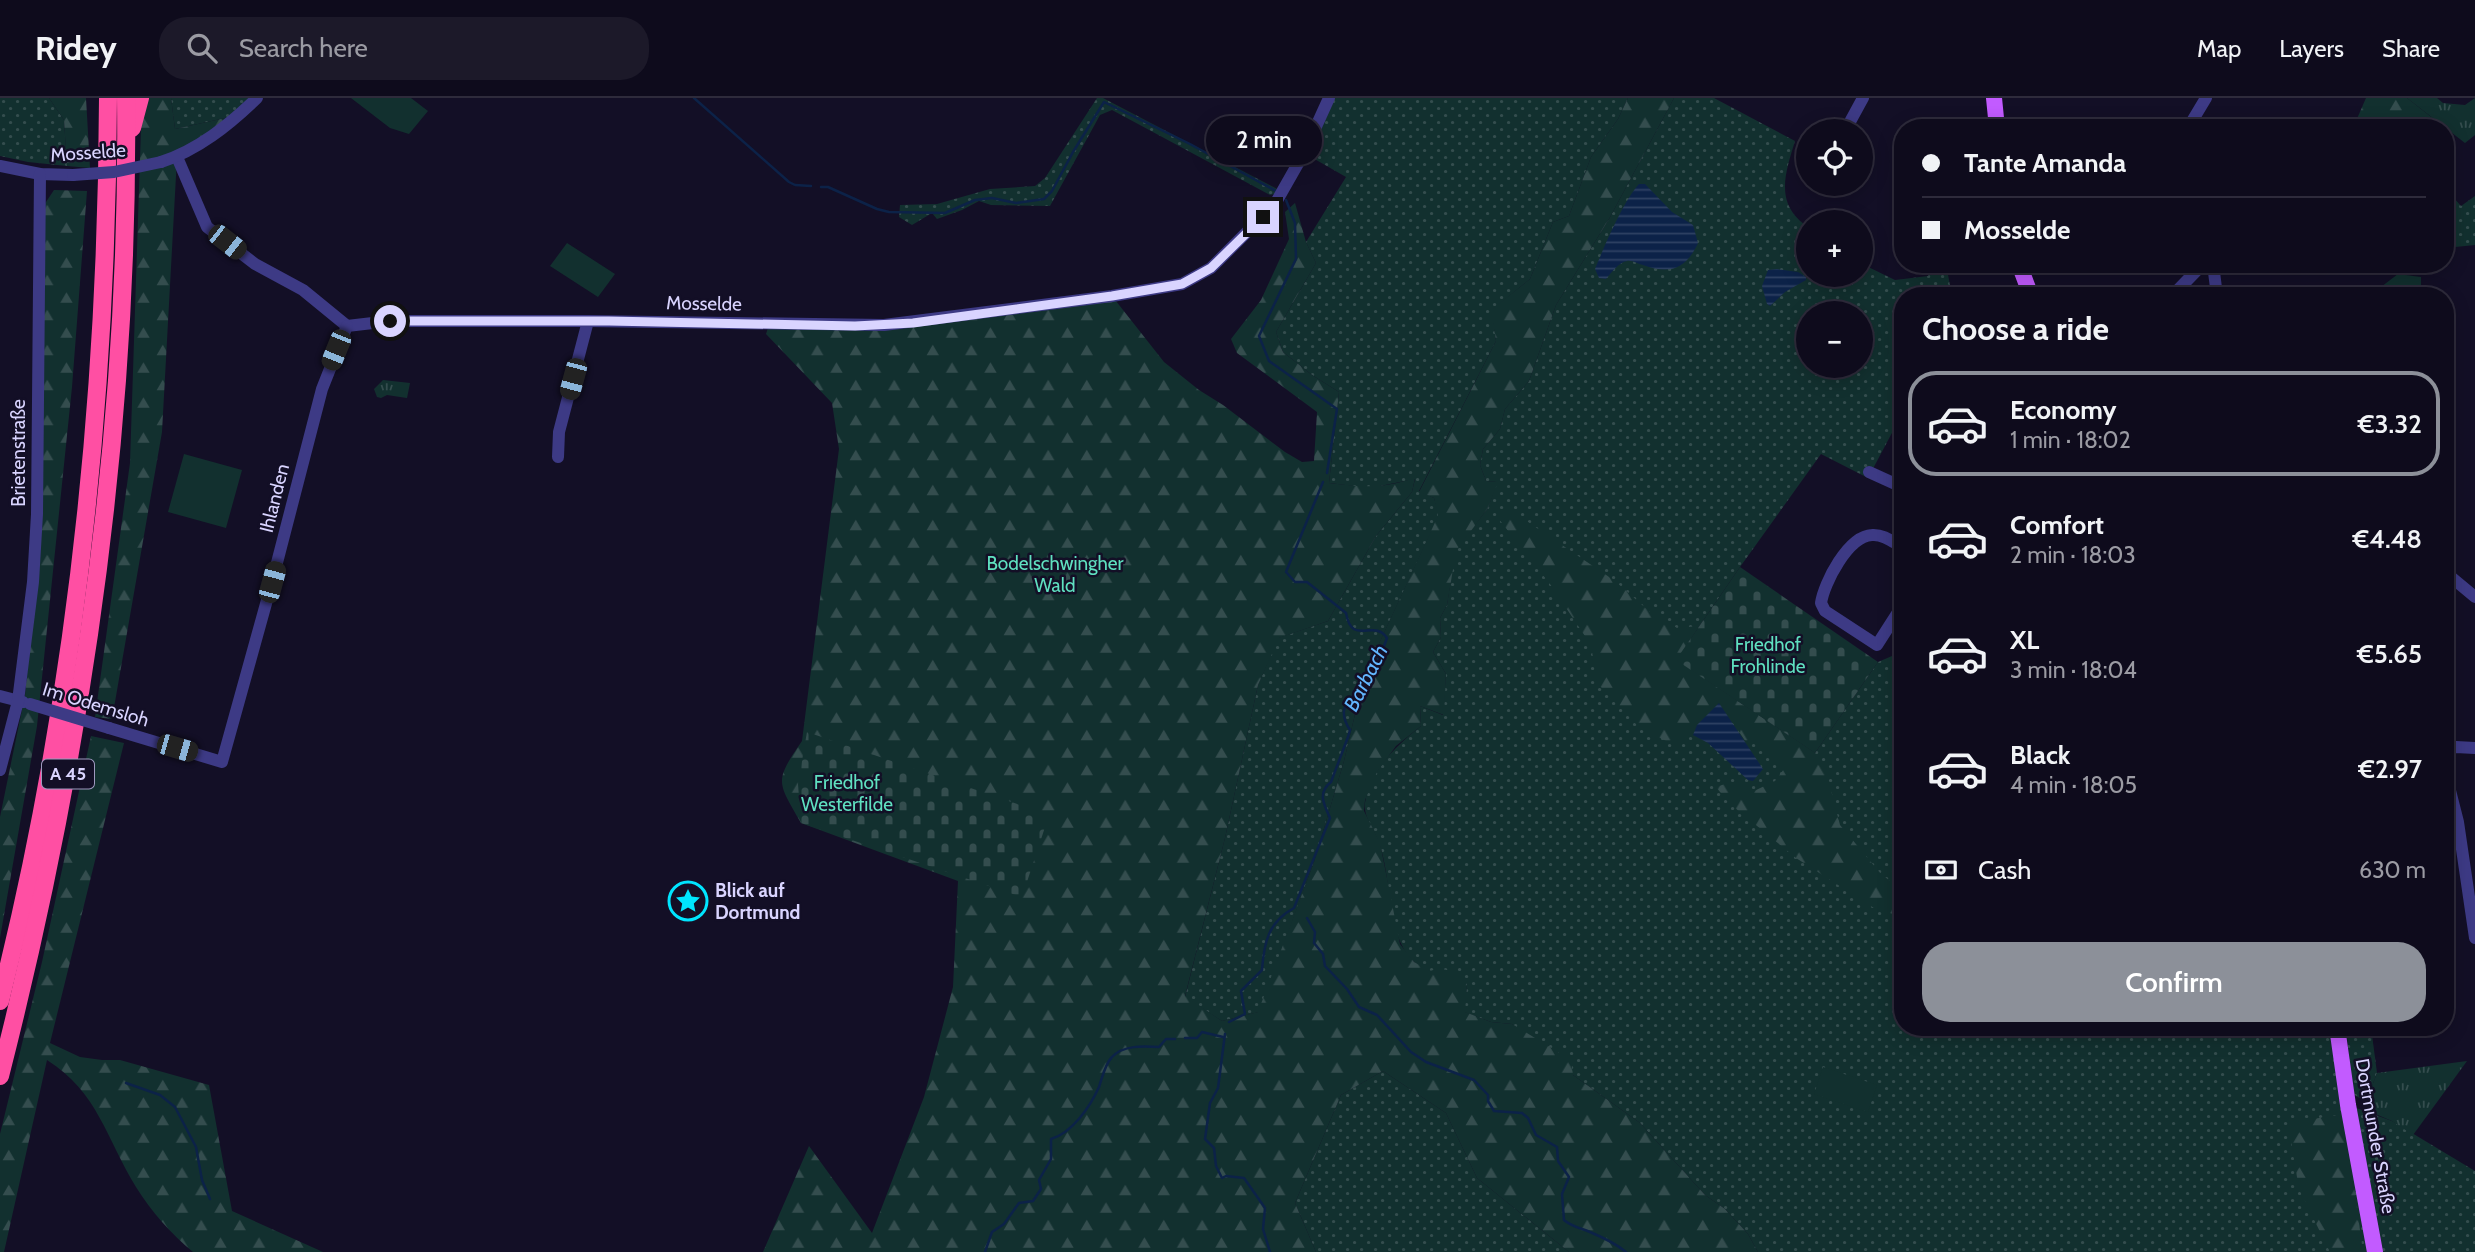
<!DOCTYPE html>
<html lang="en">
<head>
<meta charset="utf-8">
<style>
	:root { --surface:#0e0b1c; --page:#1c1929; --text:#f1f3f6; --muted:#9b9ba3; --line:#2e2b3b; --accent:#8c9099 }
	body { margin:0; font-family:Cabin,sans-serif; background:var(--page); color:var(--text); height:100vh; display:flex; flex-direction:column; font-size:26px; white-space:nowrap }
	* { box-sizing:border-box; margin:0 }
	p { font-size:23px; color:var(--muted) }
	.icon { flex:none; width:38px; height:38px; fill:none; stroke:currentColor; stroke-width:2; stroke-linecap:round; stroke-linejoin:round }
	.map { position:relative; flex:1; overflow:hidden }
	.side { position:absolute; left:1894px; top:189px; width:560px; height:749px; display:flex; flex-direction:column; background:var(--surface); border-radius:28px; box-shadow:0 4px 18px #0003,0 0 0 2px var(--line) }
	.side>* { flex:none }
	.guide { position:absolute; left:1894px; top:21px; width:560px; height:154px; border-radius:28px; box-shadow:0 4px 18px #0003,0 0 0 2px var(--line); display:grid; align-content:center; height:154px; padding:0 28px; background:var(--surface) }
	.tools { position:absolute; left:1796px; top:21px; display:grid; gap:14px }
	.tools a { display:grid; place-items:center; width:77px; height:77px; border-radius:50%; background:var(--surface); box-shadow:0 4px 18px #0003,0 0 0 2px var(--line); font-size:35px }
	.end { position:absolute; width:32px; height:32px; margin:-16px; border:9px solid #d9d4ff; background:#111; box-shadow:0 0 0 4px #111 }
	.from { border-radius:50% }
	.bubble { position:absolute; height:49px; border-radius:24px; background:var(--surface); box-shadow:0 4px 18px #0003,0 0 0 2px var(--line); font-size:23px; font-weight:600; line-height:49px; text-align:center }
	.car { position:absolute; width:21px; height:42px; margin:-21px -10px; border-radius:9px; box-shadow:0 0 5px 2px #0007; background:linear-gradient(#222 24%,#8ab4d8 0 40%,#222 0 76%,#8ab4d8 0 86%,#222 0) }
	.guide b { display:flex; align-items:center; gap:24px; height:66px; font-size:26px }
	.guide b+b { border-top:2px solid var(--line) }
	.guide i { width:18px; height:18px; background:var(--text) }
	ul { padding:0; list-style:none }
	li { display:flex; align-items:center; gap:21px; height:105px; margin:0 14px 10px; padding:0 14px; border:4px solid transparent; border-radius:28px }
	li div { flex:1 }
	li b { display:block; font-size:26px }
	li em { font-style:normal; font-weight:600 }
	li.current { border-color:var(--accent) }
	li>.icon { width:63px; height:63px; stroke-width:1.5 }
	h2 { padding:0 28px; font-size:32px; line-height:84px }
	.pay { display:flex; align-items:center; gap:18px; height:77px; padding:0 28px; font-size:26px }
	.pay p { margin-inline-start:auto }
	.cta { display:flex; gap:14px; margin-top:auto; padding:14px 28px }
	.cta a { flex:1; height:80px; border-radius:28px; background:var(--accent); color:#fff; font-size:28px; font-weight:600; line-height:80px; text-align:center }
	header { display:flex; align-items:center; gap:42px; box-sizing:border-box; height:98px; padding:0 35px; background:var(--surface); border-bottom:2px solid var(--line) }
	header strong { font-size:33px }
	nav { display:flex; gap:38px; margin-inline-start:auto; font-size:24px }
	.search { width:490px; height:63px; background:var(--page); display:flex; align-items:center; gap:18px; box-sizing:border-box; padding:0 24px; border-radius:28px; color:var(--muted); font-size:26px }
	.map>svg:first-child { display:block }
</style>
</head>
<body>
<header>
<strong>Ridey</strong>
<div class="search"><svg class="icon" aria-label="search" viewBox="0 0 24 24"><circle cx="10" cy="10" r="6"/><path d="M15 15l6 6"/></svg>Search here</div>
<nav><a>Map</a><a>Layers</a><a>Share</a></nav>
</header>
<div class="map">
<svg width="2475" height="1154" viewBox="0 0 2475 1154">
	<defs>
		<pattern id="grass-dots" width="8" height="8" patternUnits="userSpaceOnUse" patternTransform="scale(1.75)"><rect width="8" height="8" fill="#12302f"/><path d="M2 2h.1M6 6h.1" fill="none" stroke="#344d4e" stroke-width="1.8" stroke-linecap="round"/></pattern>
		<pattern id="forest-firs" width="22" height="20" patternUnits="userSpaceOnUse" patternTransform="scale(1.75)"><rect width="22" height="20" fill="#12302f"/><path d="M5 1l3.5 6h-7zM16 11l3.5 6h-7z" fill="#344d4e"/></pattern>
		<pattern id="cemetery-stones" width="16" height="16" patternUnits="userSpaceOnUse" patternTransform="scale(1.75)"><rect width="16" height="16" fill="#12302f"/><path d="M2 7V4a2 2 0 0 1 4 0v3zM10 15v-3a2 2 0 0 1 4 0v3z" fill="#344d4e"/></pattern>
		<pattern id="park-tufts" width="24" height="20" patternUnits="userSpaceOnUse" patternTransform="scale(1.75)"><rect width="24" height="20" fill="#12302f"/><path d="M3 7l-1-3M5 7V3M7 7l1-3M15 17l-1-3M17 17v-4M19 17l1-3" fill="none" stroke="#344d4e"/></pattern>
		<pattern id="water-rules" width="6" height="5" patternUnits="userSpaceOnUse" patternTransform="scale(1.75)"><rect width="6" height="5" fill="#0c2248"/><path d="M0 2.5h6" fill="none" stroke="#2f4163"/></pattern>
	</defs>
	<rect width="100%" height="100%" fill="#130f26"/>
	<!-- grass -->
	<g fill="url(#grass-dots)" fill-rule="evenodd">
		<polygon points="0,0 49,0 64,22 67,68 28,64 0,58"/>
		<polygon points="171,0 257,0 239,17 175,31"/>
		<polygon points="1097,0 1103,0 1283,94 1270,97 1112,12 1100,17 1050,108 991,107 979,103 962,112 937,121 932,115 912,127 899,119 900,107 937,106 990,91 1035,88 1045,80"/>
		<polygon points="1329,0 1628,0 1618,21 1591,59 1569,118 1553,124 1530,181 1492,212 1496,243 1419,393 1434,400 1439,417 1364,578 1344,663 1314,764 1259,914 1222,923 1185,899 1225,740 1258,587 1278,540 1328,523 1376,438 1412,394 1415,381 1370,390 1329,385 1339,294 1312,277 1283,254 1276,234 1316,165 1306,144 1346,79 1304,55"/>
		<path d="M1674 0H1714L1795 43C1785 76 1774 106 1808 129V177H1860V165L1895 182 1928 178 1936 166H1946L1952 198H1902V316L1868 380 1821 356 1740 469 1676 562 1815 655 1878 564 1892 558 1902 565V929H2337L2348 1007 2392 1023 2475 1073V1154H1758L1748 1136 1725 1111 1705 1097 1640 1025 1573 977 1512 926 1491 924 1464 914 1467 886C1450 880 1426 875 1413 863 1386 837 1392 779 1379 745 1375 732 1363 719 1365 705 1370 672 1396 648 1421 628L1420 608 1443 617 1446 576 1433 554 1441 539 1440 520 1447 507 1455 453 1488 410 1497 384 1486 383 1480 367 1483 351 1500 331 1505 311 1529 283 1556 207 1609 121ZM1808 215H1860V268H1808Z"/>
		<polygon points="2445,90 2461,108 2475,98 2475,147 2445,150"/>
		<polygon points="2346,929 2371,929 2377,975 2366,1004 2353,996"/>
		<polygon points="1383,973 1446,1015 1477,1080 1569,1154 1316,1154 1295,1105 1341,997"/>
	</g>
	<!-- forest -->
	<g fill="url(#forest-firs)">
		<polygon points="49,0 86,0 90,70 67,68 64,22"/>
		<polygon points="142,0 171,0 175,31 239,17 177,59 162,334 112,621 95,619 130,365"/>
		<path d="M1628 0H1674L1609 121 1556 207 1529 283 1505 311 1500 331 1483 351 1480 367 1486 383 1498 384 1488 410 1456 453 1447 507 1440 520 1441 539 1433 554 1446 576 1444 617 1420 608 1421 628 1396 648 1377 674 1365 702 1364 713 1380 745 1400 846 1414 864 1430 873C1444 868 1459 874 1467 886L1465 914 1491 924 1512 926 1571 962 1573 977 1640 1025 1705 1097 1725 1111 1748 1136 1758 1154H1569L1477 1080 1446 1015 1383 973 1341 997 1295 1105 1316 1154H763L809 1048 872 1135 924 999 953 889 958 783 801 725C777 683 774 684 802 643L839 351 832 305 766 236 768 230 854 232 1112 198 1164 264 1199 292 1223 307 1285 354 1302 364 1314 363 1317 314 1237 255 1231 241 1261 202 1289 141 1285 114 1295 105 1306 144 1316 165 1276 234 1283 254 1312 277 1339 294 1329 385C1364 389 1381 391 1415 380L1412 394 1376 438 1328 523 1279 540 1258 587 1225 740 1185 898 1222 923 1258 914 1314 764 1344 663 1364 578 1438 418 1434 400 1419 394 1496 243 1491 212 1530 181 1553 124 1569 118 1591 59 1618 21Z"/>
		<polygon points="2366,0 2407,0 2444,29 2353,30"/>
		<polygon points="54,92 87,93 72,289 37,628 0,840 0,719 25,597 42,409 44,107"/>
		<polygon points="1506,409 1615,483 1649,513 1677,530 1699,528 1677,562 1815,655 1827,677 1840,727 1881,776 1902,792 1902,818 1877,812 1796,760 1729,705 1716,689 1731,684 1754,693 1775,683 1784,671 1762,644 1746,644 1720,606 1677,649 1638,628 1597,585 1591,547 1550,486 1498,420"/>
		<path d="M91 638 124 645 50 945 80 959 102 962H120L209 987 232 1113 323 1154H193C172 1137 151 1113 136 1089 106 1040 98 994 47 962L4 1154H0V1036L42 864Z"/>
		<polygon points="2344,1016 2363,1154 2330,1154 2299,1091 2288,1025"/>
	</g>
	<!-- cemetery -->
	<g fill="url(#cemetery-stones)">
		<polygon points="1740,469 1878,564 1815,655 1676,562"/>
		<polygon points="807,634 1049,717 1022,799 801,725 798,686"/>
	</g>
	<!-- park -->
	<g fill="url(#park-tufts)">
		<polygon points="2407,0 2437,0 2443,5 2465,7 2475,0 2475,37 2465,45"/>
		<polygon points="383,282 410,285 407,300 387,297 381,300 377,299 374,291"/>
		<polygon points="2467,963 2413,1037 2392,1023 2366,1012 2366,1004 2377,975"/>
	</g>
	<!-- garden -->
	<g fill="#12302f">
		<polygon points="351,0 411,0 428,13 409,36 390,30"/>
		<polygon points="567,145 615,176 598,199 550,168"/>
		<polygon points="2398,176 2421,179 2421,192 2428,198 2369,198"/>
		<polygon points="184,356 242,372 226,430 168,414"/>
		<polygon points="1823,969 1877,987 1868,1014 1814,996"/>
	</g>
	<!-- water -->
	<g fill="url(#water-rules)">
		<path d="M1639 86H1645L1672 114 1693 127 1698 145C1686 171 1670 177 1643 167 1638 166 1632 162 1627 163 1619 164 1611 175 1606 181L1599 180 1595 171C1604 149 1624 102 1639 86Z"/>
		<polygon points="1777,171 1798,174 1806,179 1806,182 1785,194 1770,208 1767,206 1762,188 1768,172"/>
		<polygon points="1719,605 1763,671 1753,683 1748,682 1708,645 1693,637 1697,627"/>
	</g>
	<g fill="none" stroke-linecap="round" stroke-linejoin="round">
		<!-- stream -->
		<g stroke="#0c2248" stroke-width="2.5">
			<polyline points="694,0 789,84 795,87 811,88"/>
			<polyline points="821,89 828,89 877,111 889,114 945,115 975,102 992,100 1016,105 1044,101 1052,93 1073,54 1104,4 1190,46 1276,93"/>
			<polyline points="1286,102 1295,125 1296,161 1259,238 1269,263 1337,311 1327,375"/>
			<path d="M1307 820 1315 834 1314 845 1323 856 1325 868 1347 891 1359 909 1377 917 1411 954 1426 964 1474 982 1488 997V1003L1494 1013 1522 1015 1528 1020 1536 1037 1557 1049 1558 1063 1569 1079 1562 1096 1564 1122C1572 1129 1581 1130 1590 1134 1602 1139 1616 1146 1626 1154"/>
			<path d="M1229 924 1245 916 1241 893 1262 872C1264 845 1268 824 1294 810L1330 720C1324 706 1317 695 1331 684L1348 639 1350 632C1332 604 1358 601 1369 581 1376 569 1382 554 1387 540 1374 520 1352 549 1346 515L1307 484H1295L1286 474 1323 384"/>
			<polyline points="1225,936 1218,990 1210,1005 1205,1041 1214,1050 1216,1068 1222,1080 1226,1078 1244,1080 1265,1110 1263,1131 1270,1154"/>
			<polyline points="1185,940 1197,940 1202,934 1223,939"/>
			<polyline points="126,985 160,997 175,1009 196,1049 202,1082 210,1101"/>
			<path d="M985 1154 992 1134 1004 1126 1019 1105 1033 1103 1041 1091 1039 1082 1051 1061V1041C1072 1035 1090 1009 1099 989 1102 980 1105 966 1112 959 1123 947 1143 948 1159 949L1166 941H1175"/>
		</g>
		<!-- minor -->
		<g stroke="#3d3a85" stroke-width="12">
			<polyline points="2188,30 2206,0"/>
			<polyline points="1845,33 1863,0"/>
			<polyline points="177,59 207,129 255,166 303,192 347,228"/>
			<path d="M161 64C198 52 229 27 257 0"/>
			<polyline points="0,68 40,76 73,77"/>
			<polyline points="2213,166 2217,198"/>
			<polyline points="2172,198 2203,166"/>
			<polyline points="347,228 390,223 588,223 884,227 1112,198 1182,186 1211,170 1275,106 1304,55 1329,0"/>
			<polyline points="558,359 559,334 588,223"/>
			<polyline points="1869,374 1902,389"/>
			<path d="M1902 449C1893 444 1883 436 1872 437 1848 438 1824 485 1821 505L1825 513 1877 547 1902 508"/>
			<polyline points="2445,474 2475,499"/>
			<polyline points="0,598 23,604"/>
			<polyline points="109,630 222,664 272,484 322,291 347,228"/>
			<polyline points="2445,652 2456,649 2475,650"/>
			<polyline points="0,672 18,603 33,484 37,416 40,76"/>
			<polyline points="2445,673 2458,724 2475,840"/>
		</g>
		<!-- major -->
		<g stroke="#c25bff" stroke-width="16">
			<polyline points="1994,0 1997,30"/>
			<polyline points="2019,166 2031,198"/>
			<polyline points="2337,929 2348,1007 2375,1154"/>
		</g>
		<!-- highway -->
		<g stroke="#ff4fa3" stroke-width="18">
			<polyline points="132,30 140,0"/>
			<path d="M0 903C75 607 107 304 108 0"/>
			<path d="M0 978C82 657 130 331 126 0"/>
		</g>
		<!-- minor-bridge -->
		<g stroke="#3d3a85" stroke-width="12">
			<polyline points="73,77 114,74 161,64"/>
			<polyline points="30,606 109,630"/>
		</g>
	</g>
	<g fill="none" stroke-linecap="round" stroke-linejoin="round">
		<!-- route -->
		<polyline stroke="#d9d4ff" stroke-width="9" points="390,223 609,223 855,228 913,225 1112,198 1182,186 1211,170 1263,119"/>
	</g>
	<!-- icons -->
	<defs>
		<symbol id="sight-ring" viewBox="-11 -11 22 22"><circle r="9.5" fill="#130f26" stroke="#00e5ff" stroke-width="1.5"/><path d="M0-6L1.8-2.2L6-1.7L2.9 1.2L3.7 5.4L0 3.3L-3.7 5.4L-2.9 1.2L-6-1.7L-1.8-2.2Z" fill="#00e5ff"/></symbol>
	</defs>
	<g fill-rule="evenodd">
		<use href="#sight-ring" x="666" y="781" width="44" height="44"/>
	</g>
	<g text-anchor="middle" stroke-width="5" stroke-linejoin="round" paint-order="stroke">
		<!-- shield labels -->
		<rect fill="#130f26" stroke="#9e99be" stroke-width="2" x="42" y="661.5" width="52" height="29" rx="5"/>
		<g font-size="18" font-weight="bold" fill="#d9d4ff">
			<text x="68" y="682">A 45</text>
		</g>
		<!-- street labels -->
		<g font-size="19" fill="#d9d4ff" stroke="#130f26">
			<text transform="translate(88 54) rotate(-4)" y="7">Mosselde</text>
			<text transform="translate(704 205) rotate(1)" y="7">Mosselde</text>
			<text transform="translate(18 355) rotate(-90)" y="7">Brietenstraße</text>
			<text transform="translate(274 400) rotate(-76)" y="7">Ihlanden</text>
			<text transform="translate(96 606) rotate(17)" y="7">Im Odemsloh</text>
			<text transform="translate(2376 1038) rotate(80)" y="7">Dortmunder Straße</text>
		</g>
		<!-- park labels -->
		<g font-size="19" fill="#5fe0c0" stroke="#130f26">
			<text x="1055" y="472">Bodelschwingher<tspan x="1055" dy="22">Wald</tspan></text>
			<text x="1768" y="553">Friedhof<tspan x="1768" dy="22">Frohlinde</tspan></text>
			<text x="847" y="691">Friedhof<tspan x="847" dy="22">Westerfilde</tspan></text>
		</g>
		<!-- poi labels -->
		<g font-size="19" font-weight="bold" fill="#d9d4ff" stroke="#130f26" text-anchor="start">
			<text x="715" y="799">Blick auf<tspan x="715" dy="22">Dortmund</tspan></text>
		</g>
		<!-- water labels -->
		<g font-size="21" font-style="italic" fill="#62b6ff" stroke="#130f26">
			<text transform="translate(1366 580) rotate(-63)" y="7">Barbach</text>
		</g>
	</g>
</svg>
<div class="tools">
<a><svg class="icon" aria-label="locate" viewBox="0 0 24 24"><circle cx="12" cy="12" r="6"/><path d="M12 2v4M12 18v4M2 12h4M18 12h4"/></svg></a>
<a>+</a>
<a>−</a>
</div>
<i class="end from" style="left:390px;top:223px"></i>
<i class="end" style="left:1263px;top:119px"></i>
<div class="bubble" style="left:1206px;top:18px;width:116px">2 min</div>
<i class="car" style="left:227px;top:144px;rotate:128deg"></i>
<i class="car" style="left:336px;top:252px;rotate:202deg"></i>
<i class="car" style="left:573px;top:281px;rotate:195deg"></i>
<i class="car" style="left:272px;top:484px;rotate:15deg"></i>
<i class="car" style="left:177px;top:650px;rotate:106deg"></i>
<div class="guide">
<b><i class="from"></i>Tante Amanda</b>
<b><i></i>Mosselde</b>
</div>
<section class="side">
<h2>Choose a ride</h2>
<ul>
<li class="current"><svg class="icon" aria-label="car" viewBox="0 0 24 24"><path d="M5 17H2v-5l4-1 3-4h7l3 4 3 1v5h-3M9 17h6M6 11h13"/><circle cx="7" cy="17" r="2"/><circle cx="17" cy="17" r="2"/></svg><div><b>Economy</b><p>1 min · 18:02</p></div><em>€3.32</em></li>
<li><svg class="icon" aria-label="car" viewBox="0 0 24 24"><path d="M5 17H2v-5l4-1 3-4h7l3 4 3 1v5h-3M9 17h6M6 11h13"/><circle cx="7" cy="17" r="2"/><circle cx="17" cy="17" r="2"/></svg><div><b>Comfort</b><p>2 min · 18:03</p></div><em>€4.48</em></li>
<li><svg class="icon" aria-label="car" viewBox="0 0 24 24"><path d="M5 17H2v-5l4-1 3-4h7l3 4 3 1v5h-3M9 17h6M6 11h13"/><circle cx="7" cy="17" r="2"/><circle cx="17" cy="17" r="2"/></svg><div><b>XL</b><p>3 min · 18:04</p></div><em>€5.65</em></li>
<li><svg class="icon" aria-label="car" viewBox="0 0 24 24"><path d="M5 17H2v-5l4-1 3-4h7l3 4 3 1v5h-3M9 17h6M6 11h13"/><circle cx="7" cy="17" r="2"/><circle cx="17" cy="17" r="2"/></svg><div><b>Black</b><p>4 min · 18:05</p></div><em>€2.97</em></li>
</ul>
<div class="pay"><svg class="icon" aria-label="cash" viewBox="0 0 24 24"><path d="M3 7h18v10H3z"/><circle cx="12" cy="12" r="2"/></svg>Cash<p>630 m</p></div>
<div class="cta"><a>Confirm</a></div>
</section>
</div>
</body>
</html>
